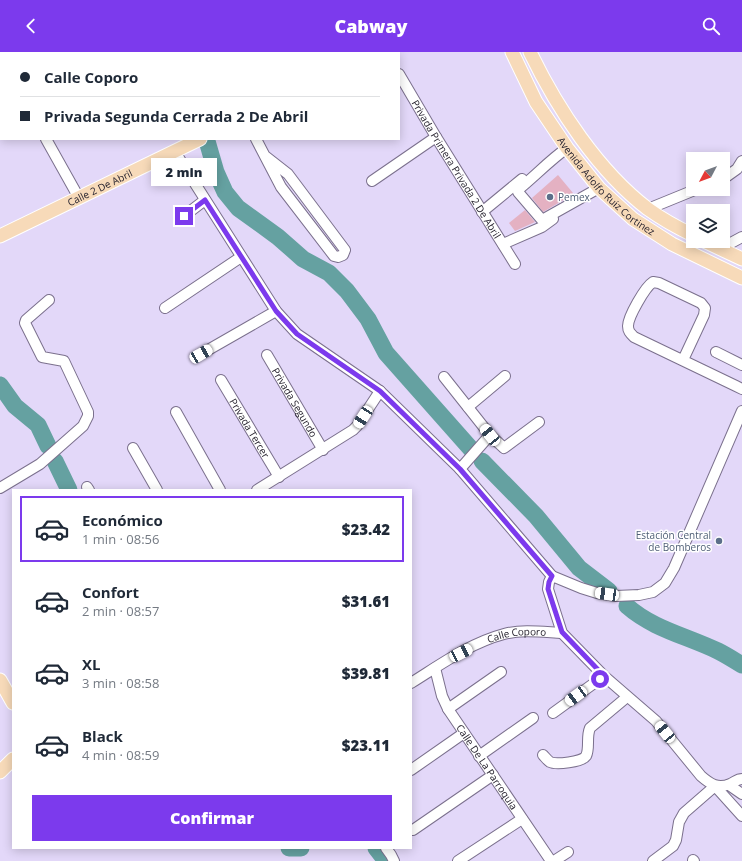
<!DOCTYPE html>
<html lang="es">
<head>
<meta charset="utf-8">
<style>
	:root { --surface:#fff; --page:#f2f2f3; --text:#1f2937; --muted:#747a83; --line:#e0e1e3; --accent:#7c3aed }
	body { margin:0; font-family:"Open Sans",sans-serif; background:var(--page); color:var(--text); height:100vh; display:flex; flex-direction:column; font-size:15px; white-space:nowrap }
	* { box-sizing:border-box; margin:0 }
	p { font-size:13px; color:var(--muted) }
	.icon { flex:none; width:22px; height:22px; fill:none; stroke:currentColor; stroke-width:2; stroke-linecap:round; stroke-linejoin:round }
	.map { position:relative; flex:1; overflow:hidden }
	.sheet { position:absolute; left:12px; top:437px; width:400px; height:360px; display:flex; flex-direction:column; background:var(--surface); border-radius:0px; box-shadow:0 2px 10px #0003 }
	.sheet>* { flex:none }
	.hud { position:absolute; left:0px; top:0px; width:400px; height:88px; box-shadow:0 2px 10px #0003; display:grid; align-content:center; height:88px; padding:0 20px; background:var(--surface) }
	.needle { width:26px; rotate:229deg }
	.tools { position:absolute; left:686px; top:100px; display:grid; gap:8px }
	.tools a { display:grid; place-items:center; width:44px; height:44px; border-radius:0px; background:var(--surface); box-shadow:0 2px 10px #0003; font-size:20px }
	.end { position:absolute; width:18px; height:18px; margin:-9px; border:5px solid #7c3aed; background:#fff; box-shadow:0 0 0 2px #fff }
	.from { border-radius:50% }
	.bubble { position:absolute; height:28px; border-radius:0px; background:var(--surface); box-shadow:0 2px 10px #0003; font-size:13px; font-weight:800; line-height:28px; text-align:center }
	.car { position:absolute; width:12px; height:24px; margin:-12px -6px; border-radius:5px; box-shadow:0 0 3px 1px #0007; background:linear-gradient(#fff 24%,#345 0 40%,#fff 0 76%,#345 0 86%,#fff 0) }
	.hud b { display:flex; align-items:center; gap:14px; height:38px; font-size:15px }
	.hud b+b { border-top:1px solid var(--line) }
	.hud i { width:10px; height:10px; background:var(--text) }
	ul { padding:7px 0 0; list-style:none }
	li { display:flex; align-items:center; gap:12px; height:66px; margin:0 8px 6px; padding:0 12px; border:2px solid transparent; border-radius:0px }
	li div { flex:1 }
	li b { display:block; font-size:15px }
	li em { font-style:normal; font-weight:800 }
	li.active { border-color:var(--accent) }
	li>.icon { width:36px; height:36px; stroke-width:1.5 }
	.button { display:flex; gap:8px; margin-top:auto; padding:8px 20px }
	.button a { flex:1; height:46px; border-radius:0px; background:var(--accent); color:#fff; font-size:16px; font-weight:800; line-height:46px; text-align:center }
	header { display:flex; justify-content:space-between; align-items:center; height:52px; padding:0 20px; background:var(--accent); color:#fff; font-size:18px; font-weight:800 }
	.map>svg:first-child { display:block }
</style>
</head>
<body>
<header><svg class="icon" aria-label="back" viewBox="0 0 24 24"><path d="M15 5l-7 7 7 7"/></svg>Cabway<svg class="icon" aria-label="search" viewBox="0 0 24 24"><circle cx="10" cy="10" r="6"/><path d="M15 15l6 6"/></svg></header>
<div class="map">
<svg width="742" height="809" viewBox="0 0 742 809">
	<rect width="100%" height="100%" fill="#e3d8f9"/>
	<g fill="none" stroke-linecap="round" stroke-linejoin="round">
		<!-- river -->
		<g stroke="#65a1a1" stroke-width="17">
			<polyline points="163,0 164,1"/>
			<polyline points="207,89 216,120 225,140 238,156 278,185 303,207 329,221 347,239 368,267 386,301 471,397"/>
			<polyline points="0,333 15,354 38,373 48,394"/>
			<polyline points="55,409 69,438"/>
			<polyline points="482,409 536,464 579,516 609,539"/>
			<path d="M627 554C653 577 687 584 718 599 726 603 734 608 742 613"/>
			<polyline points="289,796 301,796"/>
			<polyline points="376,796 386,809"/>
		</g>
	</g>
	<!-- building -->
	<g fill="#e4b1c2">
		<polygon points="558,123 573,141 567,146 543,160 532,146"/>
		<polygon points="525,158 535,170 515,179 509,171"/>
	</g>
	<g fill="none" stroke-linecap="round" stroke-linejoin="round">
		<defs>
			<g id="minor">
				<polyline points="134,0 134,1"/>
				<polyline points="386,0 387,1"/>
				<polyline points="12,1 14,0"/>
				<polyline points="0,7 1,7"/>
				<path id="s1" d="M399 22 436 85 515 212"/>
				<polyline points="46,87 79,146"/>
				<polyline points="256,87 281,135 334,204 338,205 343,203 345,198 288,122 265,104"/>
				<path d="M567 96C550 108 535 124 519 137L518 140 542 168 599 136"/>
				<polyline points="175,100 276,259 297,282 380,339 460,417 552,524 581,536 597,541 616,544 639,543 653,540 665,531 674,516 742,359"/>
				<polyline points="723,127 737,117 742,109"/>
				<polyline points="372,129 436,85"/>
				<polyline points="648,157 697,137"/>
				<polyline points="482,160 522,127"/>
				<polyline points="184,164 205,148"/>
				<polyline points="503,192 542,175 553,167"/>
				<polyline points="717,196 729,192 742,185"/>
				<polyline points="165,256 241,205"/>
				<polyline points="716,300 742,313"/>
				<polyline points="201,302 276,259"/>
				<path id="s2" d="M267 303 323 398"/>
				<path d="M683 308 704 263 705 256 701 251 659 231 653 230C645 235 628 265 628 274 628 279 630 281 634 285L736 334 742 337"/>
				<polyline points="444,325 490,383 504,396 539,370"/>
				<path id="s3" d="M221 328 279 425"/>
				<polyline points="468,355 505,324"/>
				<polyline points="176,360 220,438"/>
				<polyline points="133,396 157,438"/>
				<polyline points="460,417 490,383"/>
				<polyline points="87,435 89,438"/>
				<polyline points="0,436 40,412 83,374 88,364 88,360 64,309 42,305 25,271 26,268 49,248"/>
				<polyline points="257,438 353,378 357,374 380,339"/>
				<path d="M552 524 549 530 548 537 562 581 604 624 656 669 701 724C710 732 718 737 730 732 735 730 737 727 742 727"/>
				<path id="s4" d="M435 616 442 644 448 657 551 809"/>
				<path id="s5" d="M411 631C440 613 470 591 504 582 522 577 543 580 562 581"/>
				<polyline points="448,657 501,620"/>
				<polyline points="553,661 604,624"/>
				<path d="M543 703C545 705 547 708 550 710 556 713 582 710 586 704 590 696 586 685 590 676L627 645"/>
				<polyline points="479,704 533,666"/>
				<polyline points="411,718 464,681"/>
				<polyline points="729,733 742,742"/>
				<polyline points="413,778 493,723"/>
				<polyline points="386,796 391,803 394,809"/>
				<polyline points="693,808 694,809"/>
				<polyline points="458,809 522,767"/>
				<polyline points="554,809 568,800"/>
				<polyline points="653,809 673,794 676,788 679,770 684,761 715,734 742,764"/>
			</g>
			<g id="major">
				<path id="s6" d="M512 0 536 50 567 96 599 136 633 167 672 192 742 226"/>
				<path d="M530 0C557 56 598 119 648 157 662 167 678 176 693 183"/>
				<polyline points="364,1 366,0"/>
				<path id="s7" d="M0 184 200 87"/>
				<polyline points="704,189 742,207"/>
				<polyline points="0,628 13,651"/>
				<polyline points="0,720 13,707"/>
			</g>
		</defs>
		<!-- minor casing -->
		<use href="#minor" stroke="#7b708d" stroke-width="12"/>
		<!-- major casing -->
		<use href="#major" stroke="#fff" stroke-width="15"/>
		<!-- minor -->
		<use href="#minor" stroke="#fff" stroke-width="10"/>
		<!-- major -->
		<use href="#major" stroke="#f7dab9" stroke-width="13"/>
	</g>
	<g fill="none" stroke-linecap="round" stroke-linejoin="round">
		<!-- route -->
		<polyline stroke="#7c3aed" stroke-width="5" points="184,164 205,148 276,259 297,282 380,339 460,417 552,524 549,530 548,537 562,580 604,624 600,627"/>
	</g>
	<!-- markers -->
	<g fill="#5c6f8a" stroke="#fff" stroke-width="1.5">
		<circle cx="550" cy="145" r="4"/>
		<circle cx="719" cy="489" r="4"/>
	</g>
	<g text-anchor="middle" stroke-width="3" stroke-linejoin="round" paint-order="stroke">
		<!-- street labels -->
		<g font-size="10" fill="#25212d" stroke="#fff">
			<text dy="4" stroke="none"><textPath href="#s1" startOffset="111">Privada Primera Privada 2 De Abril</textPath></text>
			<text dy="4" stroke="none"><textPath href="#s6" startOffset="166">Avenida Adolfo Ruiz Cortinez</textPath></text>
			<text dy="4" stroke="none"><textPath href="#s7" startOffset="111">Calle 2 De Abril</textPath></text>
			<text dy="4" stroke="none"><textPath href="#s2" startOffset="55">Privada Segundo</textPath></text>
			<text dy="4" stroke="none"><textPath href="#s3" startOffset="56">Privada Tercer</textPath></text>
			<text dy="4" stroke="none"><textPath href="#s5" startOffset="118">Calle Coporo</textPath></text>
			<text dy="4" stroke="none"><textPath href="#s4" startOffset="113">Calle De La Parroquia</textPath></text>
		</g>
		<!-- service labels -->
		<g font-size="10" fill="#4e5e75" stroke="#fff" text-anchor="start">
			<text x="558" y="149">Pemex</text>
			<text x="711" y="487" text-anchor="end">Estación Central<tspan x="711" dy="12">de Bomberos</tspan></text>
		</g>
	</g>
</svg>
<div class="tools">
<a><svg class="needle" viewBox="-14 -14 28 28"><path d="M0-13l5 13h-10z" fill="#e53935"/><path d="M0 13l5-13h-10z" fill="#747a83"/></svg></a>
<a><svg class="icon" aria-label="layers" viewBox="0 0 24 24"><path d="M12 4l9 5-9 5-9-5zM3 14l9 5 9-5"/></svg></a>
</div>
<i class="end from" style="left:600px;top:627px"></i>
<i class="end" style="left:184px;top:164px"></i>
<div class="bubble" style="left:151px;top:106px;width:66px">2 min</div>
<i class="car" style="left:201px;top:302px;rotate:60deg"></i>
<i class="car" style="left:363px;top:365px;rotate:213deg"></i>
<i class="car" style="left:490px;top:383px;rotate:321deg"></i>
<i class="car" style="left:607px;top:542px;rotate:278deg"></i>
<i class="car" style="left:461px;top:601px;rotate:63deg"></i>
<i class="car" style="left:576px;top:644px;rotate:234deg"></i>
<i class="car" style="left:665px;top:680px;rotate:321deg"></i>
<div class="hud">
<b><i class="from"></i>Calle Coporo</b>
<b><i></i>Privada Segunda Cerrada 2 De Abril</b>
</div>
<section class="sheet">
<ul>
<li class="active"><svg class="icon" aria-label="car" viewBox="0 0 24 24"><path d="M5 17H2v-5l4-1 3-4h7l3 4 3 1v5h-3M9 17h6M6 11h13"/><circle cx="7" cy="17" r="2"/><circle cx="17" cy="17" r="2"/></svg><div><b>Económico</b><p>1 min · 08:56</p></div><em>$23.42</em></li>
<li><svg class="icon" aria-label="car" viewBox="0 0 24 24"><path d="M5 17H2v-5l4-1 3-4h7l3 4 3 1v5h-3M9 17h6M6 11h13"/><circle cx="7" cy="17" r="2"/><circle cx="17" cy="17" r="2"/></svg><div><b>Confort</b><p>2 min · 08:57</p></div><em>$31.61</em></li>
<li><svg class="icon" aria-label="car" viewBox="0 0 24 24"><path d="M5 17H2v-5l4-1 3-4h7l3 4 3 1v5h-3M9 17h6M6 11h13"/><circle cx="7" cy="17" r="2"/><circle cx="17" cy="17" r="2"/></svg><div><b>XL</b><p>3 min · 08:58</p></div><em>$39.81</em></li>
<li><svg class="icon" aria-label="car" viewBox="0 0 24 24"><path d="M5 17H2v-5l4-1 3-4h7l3 4 3 1v5h-3M9 17h6M6 11h13"/><circle cx="7" cy="17" r="2"/><circle cx="17" cy="17" r="2"/></svg><div><b>Black</b><p>4 min · 08:59</p></div><em>$23.11</em></li>
</ul>
<div class="button"><a>Confirmar</a></div>
</section>
</div>
</body>
</html>
